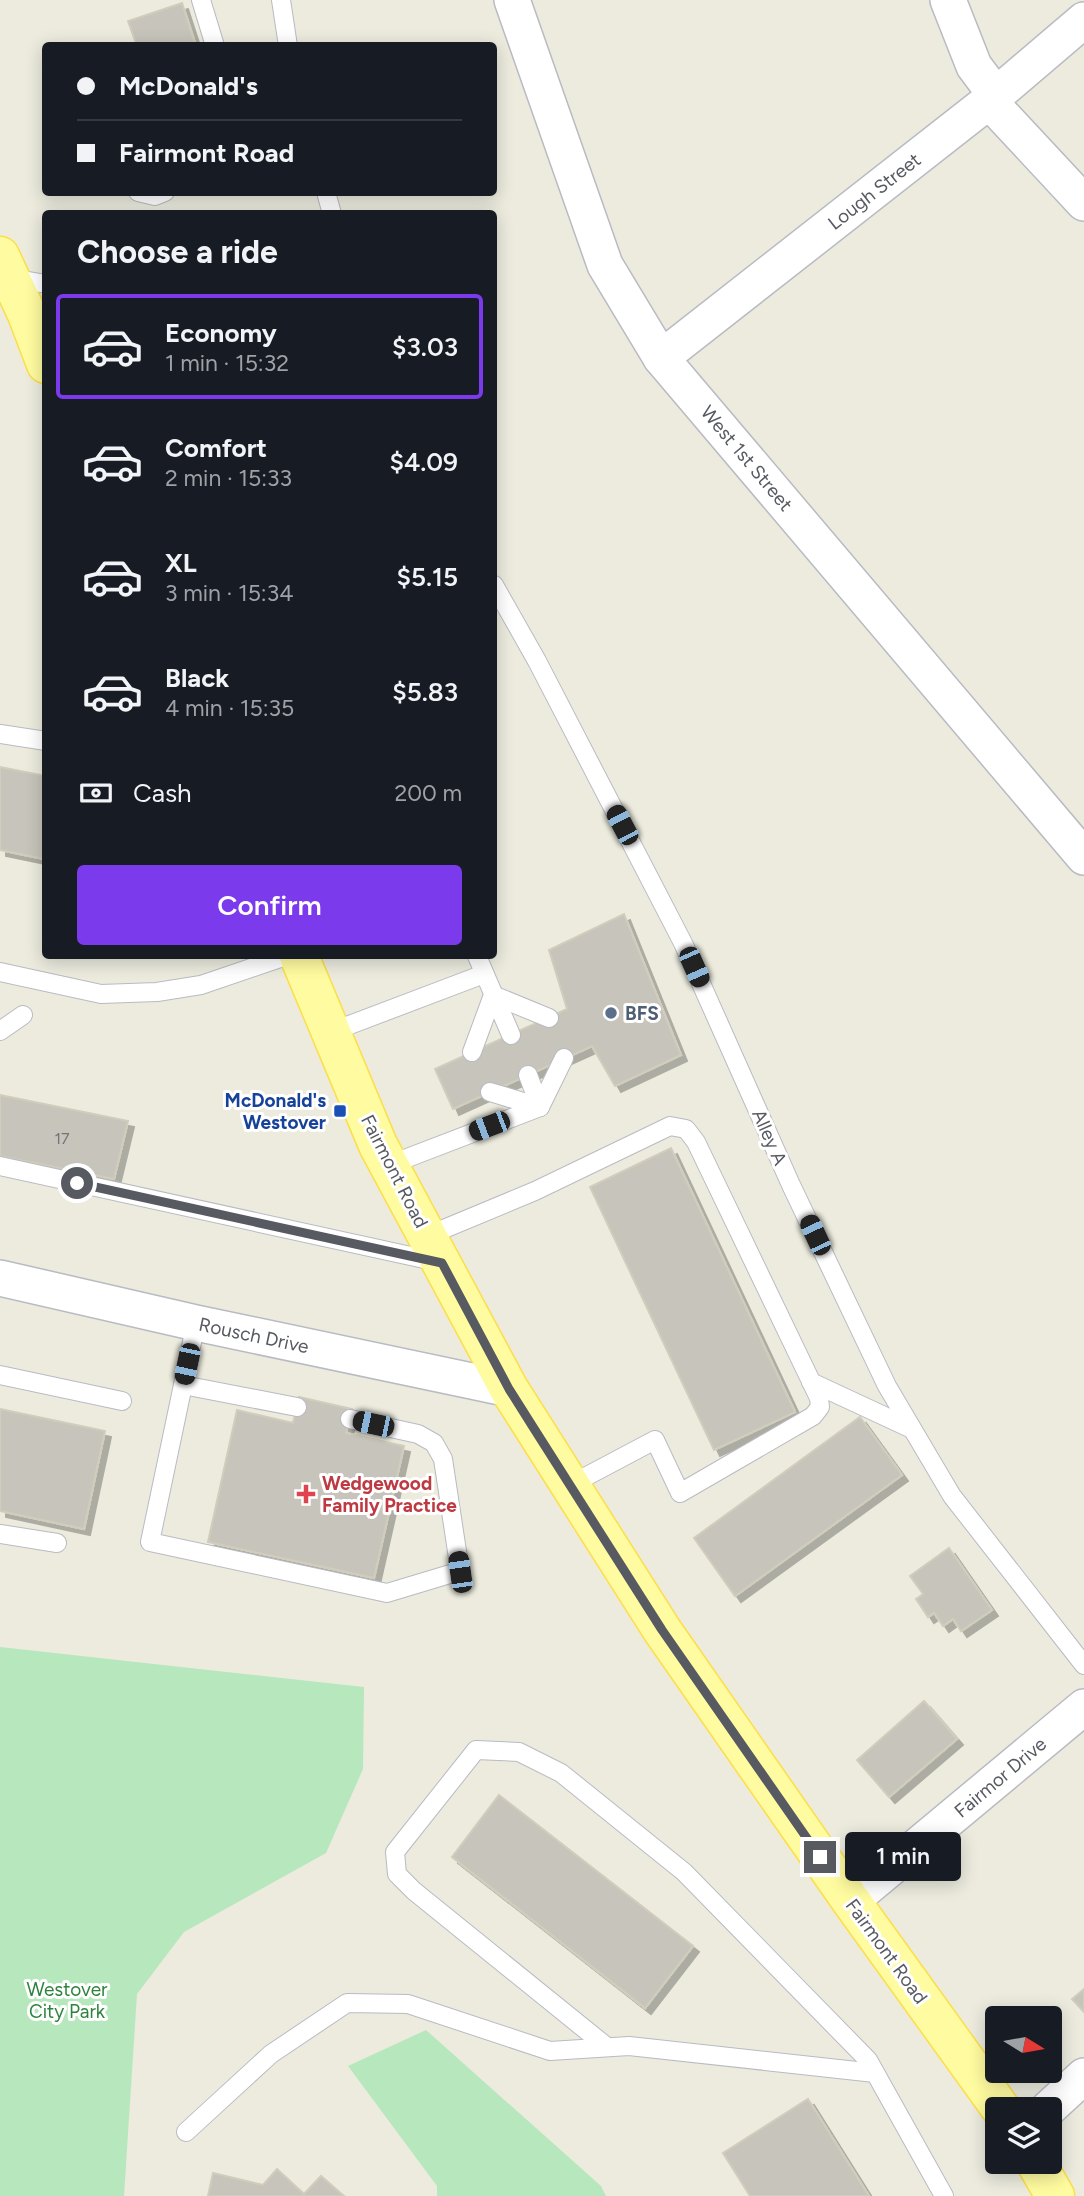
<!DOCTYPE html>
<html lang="en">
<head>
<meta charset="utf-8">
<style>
	:root { --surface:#171b24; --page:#20242c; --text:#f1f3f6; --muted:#9ea1a6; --line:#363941; --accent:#7c3aed }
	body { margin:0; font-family:Figtree,sans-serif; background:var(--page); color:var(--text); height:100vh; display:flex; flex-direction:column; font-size:26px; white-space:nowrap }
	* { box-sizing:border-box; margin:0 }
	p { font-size:23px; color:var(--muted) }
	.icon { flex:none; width:38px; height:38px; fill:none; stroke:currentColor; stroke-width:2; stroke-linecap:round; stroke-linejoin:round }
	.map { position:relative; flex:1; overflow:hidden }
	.details { position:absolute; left:42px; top:210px; width:455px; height:749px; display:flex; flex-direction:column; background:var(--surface); border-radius:7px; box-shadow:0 4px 18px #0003 }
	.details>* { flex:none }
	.guide { position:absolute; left:42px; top:42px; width:455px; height:154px; border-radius:7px; box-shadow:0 4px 18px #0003; display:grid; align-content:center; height:154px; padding:0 35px; background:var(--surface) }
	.needle { width:46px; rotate:101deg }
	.buttons { position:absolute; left:985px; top:2006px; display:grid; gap:14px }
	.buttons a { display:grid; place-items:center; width:77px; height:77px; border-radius:7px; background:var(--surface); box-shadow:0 4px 18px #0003; font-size:35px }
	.end { position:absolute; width:32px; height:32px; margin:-16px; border:9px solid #575a61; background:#fff; box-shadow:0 0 0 4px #fff }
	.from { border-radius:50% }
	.bubble { position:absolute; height:49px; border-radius:7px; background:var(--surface); box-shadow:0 4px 18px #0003; font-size:23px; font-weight:600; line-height:49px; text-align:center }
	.car { position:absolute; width:21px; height:42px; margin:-21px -10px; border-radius:9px; box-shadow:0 0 5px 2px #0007; background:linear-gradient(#222 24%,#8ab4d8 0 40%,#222 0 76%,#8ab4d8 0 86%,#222 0) }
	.guide b { display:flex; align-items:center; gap:24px; height:66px; font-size:26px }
	.guide b+b { border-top:2px solid var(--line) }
	.guide i { width:18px; height:18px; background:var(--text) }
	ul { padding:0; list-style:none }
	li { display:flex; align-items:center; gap:21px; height:105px; margin:0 14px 10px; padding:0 21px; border:4px solid transparent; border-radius:7px }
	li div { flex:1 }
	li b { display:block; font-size:26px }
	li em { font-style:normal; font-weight:600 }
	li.selected { border-color:var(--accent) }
	li>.icon { width:63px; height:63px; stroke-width:1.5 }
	h2 { padding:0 35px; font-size:32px; line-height:84px }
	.pay { display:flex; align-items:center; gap:18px; height:77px; padding:0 35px; font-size:26px }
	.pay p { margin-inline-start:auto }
	.button { display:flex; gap:14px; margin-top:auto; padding:14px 35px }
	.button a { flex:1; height:80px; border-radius:7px; background:var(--accent); color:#fff; font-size:28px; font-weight:600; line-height:80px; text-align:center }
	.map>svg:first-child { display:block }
</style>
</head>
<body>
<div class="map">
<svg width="1084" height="2196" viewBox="0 0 1084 2196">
	<defs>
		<filter id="shadow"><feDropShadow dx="6" dy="6" stdDeviation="0" flood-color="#0004"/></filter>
	</defs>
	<rect width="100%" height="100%" fill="#ecebde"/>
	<!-- green -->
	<g fill="#b7e7bd">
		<polygon points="0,1647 364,1687 363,1769 326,1853 184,1932 137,1994 124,2196 0,2196"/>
		<polygon points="426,2030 601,2186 606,2196 437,2196 437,2186 348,2066"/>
	</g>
	<!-- building -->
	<g fill="#c7c4bb" stroke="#d1cdbc" stroke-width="2" filter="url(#shadow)">
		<polygon points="182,3 196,46 137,46 128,21"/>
		<polygon points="0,767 46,776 44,859 0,850"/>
		<polygon points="624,914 681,1055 615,1086 592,1046 453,1109 435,1069 567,1009 549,950"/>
		<polygon points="0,1095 128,1121 114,1179 0,1156"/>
		<polygon points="671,1148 795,1412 714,1450 590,1187"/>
		<polygon points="299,1397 352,1409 346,1433 404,1446 374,1578 208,1542 237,1410 293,1423"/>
		<polygon points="0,1409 105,1431 84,1529 0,1511"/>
		<polygon points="860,1417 902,1475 735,1596 694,1538"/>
		<polygon points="949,1548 992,1610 961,1631 953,1619 943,1626 934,1613 928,1617 916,1599 923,1594 910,1576"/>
		<polygon points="924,1701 957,1739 889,1797 857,1760"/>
		<polygon points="499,1795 693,1946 645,2008 452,1857"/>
		<polygon points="1084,1989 1084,2012 1072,1999"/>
		<polygon points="808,2099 869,2196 750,2196 723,2153"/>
		<polygon points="277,2169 304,2194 321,2176 344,2196 208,2196 213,2173 263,2185"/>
	</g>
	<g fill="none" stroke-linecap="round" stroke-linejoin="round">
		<defs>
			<g id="service">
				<polyline points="201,0 215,46"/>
				<polyline points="281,0 288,46"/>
				<polyline points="138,192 155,196 165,192"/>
				<polyline points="326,192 332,214"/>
				<polyline points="11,278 46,284"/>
				<polyline points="494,585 537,661 683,943 791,1185 887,1386 952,1496 1084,1665"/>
				<polyline points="0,734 46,741"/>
				<polyline points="477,956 511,1035"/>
				<polyline points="0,972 101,994 157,992 201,985 286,956"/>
				<polyline points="493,995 549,1018"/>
				<polyline points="0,1031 23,1015"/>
				<polyline points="331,1032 484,974"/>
				<polyline points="472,1052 493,995"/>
				<polyline points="528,1075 540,1107"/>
				<polyline points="490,1092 540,1107"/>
				<polyline points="389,1165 540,1107 564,1058"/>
				<polyline points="0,1166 438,1262"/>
				<polyline points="427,1236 535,1191 670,1126 686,1129 696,1142 819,1398 820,1407 813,1416 680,1493 655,1440 570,1485"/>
				<polyline points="196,1323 150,1542 387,1593 460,1571 443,1459 434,1443 418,1434 350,1419"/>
				<polyline points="0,1375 122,1401"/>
				<polyline points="811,1382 912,1429"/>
				<polyline points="183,1385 297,1407"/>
				<polyline points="0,1534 57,1543"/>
				<polyline points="607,2047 414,1891 397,1874 395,1852 476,1750 519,1752 561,1773 684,1872 868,2060 944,2196"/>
				<polyline points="186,2132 271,2054 347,2003 408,2004 550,2051 629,2046 875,2073"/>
			</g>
			<g id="minor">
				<polyline points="512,0 605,265 661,358 1084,857"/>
				<polyline points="948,0 974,66 995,94"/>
				<polyline points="989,101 1084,203"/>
				<polyline points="661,358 989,101 1084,20"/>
				<polyline points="0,1278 196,1323 509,1389"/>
				<polyline points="851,1901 1084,1707"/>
				<polyline points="1048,2109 1084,2076"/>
			</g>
			<g id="primary">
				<polyline points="0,256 27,314 46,364"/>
				<polyline points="299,956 378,1145 509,1389 662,1630 851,1901 1001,2109"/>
				<polyline points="1035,2161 1055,2196"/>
			</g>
		</defs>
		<!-- service casing -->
		<use href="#service" stroke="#b9bbc2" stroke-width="20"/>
		<!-- minor casing -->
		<use href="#minor" stroke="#b9bbc2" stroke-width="38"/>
		<!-- primary casing -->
		<use href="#primary" stroke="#fcdf47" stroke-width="41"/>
		<!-- service -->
		<use href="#service" stroke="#fff" stroke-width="18"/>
		<!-- minor -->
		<use href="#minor" stroke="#fff" stroke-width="35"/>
		<!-- primary -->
		<use href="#primary" stroke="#fffba0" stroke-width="38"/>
	</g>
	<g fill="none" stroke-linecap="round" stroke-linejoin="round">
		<!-- route -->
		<polyline stroke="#575a61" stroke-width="9" points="77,1183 442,1263 509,1389 533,1427 662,1630 820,1857"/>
	</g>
	<!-- markers -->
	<circle fill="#5c6f8a" stroke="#fff" stroke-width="2.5" cx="611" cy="1013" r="7"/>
	<rect fill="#1a4fb4" stroke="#fff" stroke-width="2.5" x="333" y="1104" width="14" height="14" rx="3.5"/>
	<path fill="#e0444e" stroke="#fff" stroke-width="2.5" d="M302.5 1483.5h7v7h7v7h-7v7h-7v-7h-7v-7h7z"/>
	<g text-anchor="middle" stroke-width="6" stroke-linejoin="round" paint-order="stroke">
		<!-- number labels -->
		<g font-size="16" fill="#737478">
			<text x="62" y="1144">17</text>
		</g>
		<!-- street labels -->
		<g font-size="19" fill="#575a61" stroke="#fff">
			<text transform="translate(874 191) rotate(-38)" y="7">Lough Street</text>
			<text transform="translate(747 458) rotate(50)" y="7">West 1st Street</text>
			<text transform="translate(770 1137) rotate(66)" y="7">Alley A</text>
			<text transform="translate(395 1171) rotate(63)" y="7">Fairmont Road</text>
			<text transform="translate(254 1335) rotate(12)" y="7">Rousch Drive</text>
			<text transform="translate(1000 1777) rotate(-40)" y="7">Fairmor Drive</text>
			<text transform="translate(887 1951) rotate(54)" y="7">Fairmont Road</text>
		</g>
		<!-- service labels -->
		<g font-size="19" font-weight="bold" fill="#4e5e75" stroke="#fff" text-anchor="start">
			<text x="625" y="1020">BFS</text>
		</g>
		<!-- transit labels -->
		<g font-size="19" font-weight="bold" fill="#164399" stroke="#fff" text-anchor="end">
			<text x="326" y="1107">McDonald's<tspan x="326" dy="22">Westover</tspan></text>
		</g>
		<!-- health labels -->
		<g font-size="19" font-weight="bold" fill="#be3a42" stroke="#fff" text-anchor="start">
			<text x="322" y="1490">Wedgewood<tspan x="322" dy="22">Family Practice</tspan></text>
		</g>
		<!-- park labels -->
		<g font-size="19" fill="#2d833c" stroke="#fff">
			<text x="67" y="1996">Westover<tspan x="67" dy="22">City Park</tspan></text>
		</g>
	</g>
</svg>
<div class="buttons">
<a><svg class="needle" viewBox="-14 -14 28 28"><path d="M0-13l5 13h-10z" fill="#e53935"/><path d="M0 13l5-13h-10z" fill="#9ea1a6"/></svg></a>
<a><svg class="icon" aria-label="layers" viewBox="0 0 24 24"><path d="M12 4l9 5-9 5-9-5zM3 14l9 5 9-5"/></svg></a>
</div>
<i class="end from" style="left:77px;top:1183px"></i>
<i class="end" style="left:820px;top:1857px"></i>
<div class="bubble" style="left:845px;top:1832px;width:116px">1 min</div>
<i class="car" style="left:622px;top:825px;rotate:332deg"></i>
<i class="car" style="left:694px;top:967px;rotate:156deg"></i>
<i class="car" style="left:489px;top:1126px;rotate:249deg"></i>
<i class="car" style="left:815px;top:1235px;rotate:335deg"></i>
<i class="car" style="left:187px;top:1364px;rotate:192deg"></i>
<i class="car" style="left:373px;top:1424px;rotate:282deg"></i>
<i class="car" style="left:460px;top:1572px;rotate:352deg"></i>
<div class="guide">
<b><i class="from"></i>McDonald's</b>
<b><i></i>Fairmont Road</b>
</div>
<section class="details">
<h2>Choose a ride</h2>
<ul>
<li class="selected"><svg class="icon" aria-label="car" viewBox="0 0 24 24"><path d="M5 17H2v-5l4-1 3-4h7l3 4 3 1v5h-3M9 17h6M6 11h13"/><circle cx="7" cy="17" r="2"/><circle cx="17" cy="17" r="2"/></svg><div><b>Economy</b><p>1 min · 15:32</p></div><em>$3.03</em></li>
<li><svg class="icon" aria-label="car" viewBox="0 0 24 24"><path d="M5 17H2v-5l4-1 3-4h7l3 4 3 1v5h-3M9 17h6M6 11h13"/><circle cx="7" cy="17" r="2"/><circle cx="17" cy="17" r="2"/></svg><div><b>Comfort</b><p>2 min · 15:33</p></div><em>$4.09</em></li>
<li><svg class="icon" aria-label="car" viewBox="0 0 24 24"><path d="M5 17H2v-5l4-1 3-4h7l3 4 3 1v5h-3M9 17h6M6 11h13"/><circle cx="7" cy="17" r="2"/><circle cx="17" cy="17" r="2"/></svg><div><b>XL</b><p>3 min · 15:34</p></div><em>$5.15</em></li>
<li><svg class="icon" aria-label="car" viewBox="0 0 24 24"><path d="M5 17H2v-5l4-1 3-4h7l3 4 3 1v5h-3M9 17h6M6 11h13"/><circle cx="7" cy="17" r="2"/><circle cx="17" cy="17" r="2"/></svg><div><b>Black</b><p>4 min · 15:35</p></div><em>$5.83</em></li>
</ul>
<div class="pay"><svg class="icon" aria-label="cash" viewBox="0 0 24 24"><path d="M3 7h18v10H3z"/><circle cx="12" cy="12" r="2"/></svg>Cash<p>200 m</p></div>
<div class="button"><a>Confirm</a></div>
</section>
</div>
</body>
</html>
